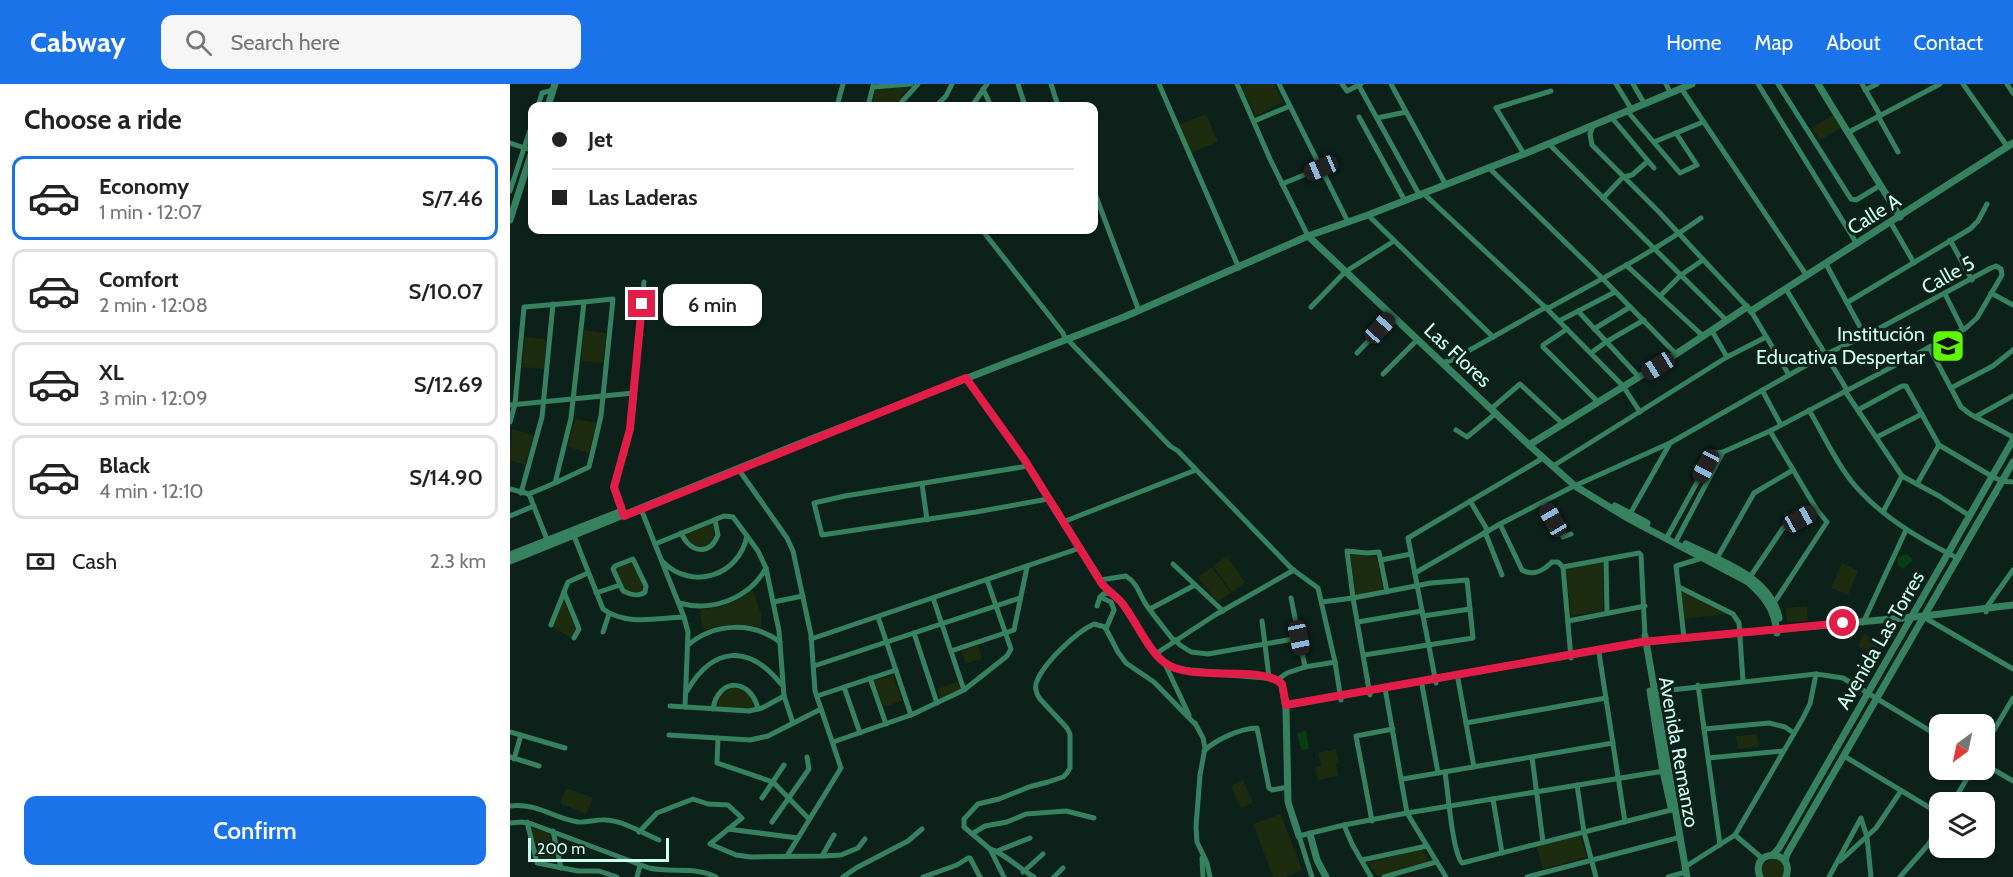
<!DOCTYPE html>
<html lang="en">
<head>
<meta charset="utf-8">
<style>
	:root { --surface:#fff; --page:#f6f6f6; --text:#222; --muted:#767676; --line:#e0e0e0; --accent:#1a73e8 }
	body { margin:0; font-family:Cabin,sans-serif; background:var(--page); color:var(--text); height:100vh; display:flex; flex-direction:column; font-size:22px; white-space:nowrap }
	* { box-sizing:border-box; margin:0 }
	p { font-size:20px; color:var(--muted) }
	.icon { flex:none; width:33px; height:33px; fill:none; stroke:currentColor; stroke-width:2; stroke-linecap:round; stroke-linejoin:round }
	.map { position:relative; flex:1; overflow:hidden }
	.side { display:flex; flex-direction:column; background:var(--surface); width:510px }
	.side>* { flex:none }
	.banner { position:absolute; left:18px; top:18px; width:570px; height:132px; border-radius:12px; box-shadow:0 2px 4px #0004; display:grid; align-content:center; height:132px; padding:0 24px; background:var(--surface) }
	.needle { width:39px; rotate:213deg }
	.controls { position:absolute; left:1419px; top:630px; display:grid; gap:12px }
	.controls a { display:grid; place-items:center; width:66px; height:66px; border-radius:12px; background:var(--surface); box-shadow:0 2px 4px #0004; font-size:30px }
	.scale { position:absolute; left:18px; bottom:15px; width:141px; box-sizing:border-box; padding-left:6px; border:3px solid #ccffed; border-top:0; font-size:16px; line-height:21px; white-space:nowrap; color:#ccffed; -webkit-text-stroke:4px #0c211a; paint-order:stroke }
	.end { position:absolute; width:27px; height:27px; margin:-14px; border:8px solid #e11d48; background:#fff; box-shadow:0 0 0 3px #fff }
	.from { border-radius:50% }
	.bubble { position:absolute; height:42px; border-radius:12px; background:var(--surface); box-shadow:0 2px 4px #0004; font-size:20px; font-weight:600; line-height:42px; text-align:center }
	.car { position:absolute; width:18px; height:36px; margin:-18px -9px; border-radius:8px; box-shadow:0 0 4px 2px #0007; background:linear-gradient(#222 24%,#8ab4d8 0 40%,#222 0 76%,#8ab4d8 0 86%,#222 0) }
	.banner b { display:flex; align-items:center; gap:21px; height:57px; font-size:22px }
	.banner b+b { border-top:2px solid var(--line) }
	.banner i { width:15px; height:15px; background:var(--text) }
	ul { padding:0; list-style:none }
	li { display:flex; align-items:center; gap:18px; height:84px; margin:0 12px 9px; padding:0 12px; border:3px solid var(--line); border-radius:12px }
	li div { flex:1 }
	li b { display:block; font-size:22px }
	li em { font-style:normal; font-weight:600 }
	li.current { border-color:var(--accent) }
	li>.icon { width:54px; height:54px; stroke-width:1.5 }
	h2 { padding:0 24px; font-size:27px; line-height:72px }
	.pay { display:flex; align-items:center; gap:15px; height:66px; padding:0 24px; font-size:22px }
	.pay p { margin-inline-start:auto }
	.button { display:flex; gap:12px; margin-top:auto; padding:12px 24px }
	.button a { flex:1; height:69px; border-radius:12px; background:var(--accent); color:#fff; font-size:24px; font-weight:600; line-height:69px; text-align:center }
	header { display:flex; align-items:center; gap:36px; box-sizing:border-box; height:84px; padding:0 30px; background:var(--accent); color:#fff }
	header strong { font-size:28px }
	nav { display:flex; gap:33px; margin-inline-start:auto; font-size:21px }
	.search { width:420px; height:54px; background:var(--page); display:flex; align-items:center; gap:15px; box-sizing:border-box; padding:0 21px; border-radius:12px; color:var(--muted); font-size:22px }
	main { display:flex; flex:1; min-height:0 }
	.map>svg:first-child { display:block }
</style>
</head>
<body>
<header>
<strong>Cabway</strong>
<div class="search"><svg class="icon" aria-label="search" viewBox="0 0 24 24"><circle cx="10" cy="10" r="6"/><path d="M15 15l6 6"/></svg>Search here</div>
<nav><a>Home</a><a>Map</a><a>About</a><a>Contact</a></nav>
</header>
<main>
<section class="side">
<h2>Choose a ride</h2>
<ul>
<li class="current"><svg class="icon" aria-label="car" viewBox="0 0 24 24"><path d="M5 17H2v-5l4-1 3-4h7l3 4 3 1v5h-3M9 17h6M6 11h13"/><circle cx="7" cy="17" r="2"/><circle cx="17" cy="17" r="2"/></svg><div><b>Economy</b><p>1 min · 12:07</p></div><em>S/7.46</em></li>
<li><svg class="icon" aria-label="car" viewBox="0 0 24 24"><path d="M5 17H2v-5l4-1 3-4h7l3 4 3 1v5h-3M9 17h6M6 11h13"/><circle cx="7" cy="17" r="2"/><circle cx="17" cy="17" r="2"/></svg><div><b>Comfort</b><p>2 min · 12:08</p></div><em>S/10.07</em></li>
<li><svg class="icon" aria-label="car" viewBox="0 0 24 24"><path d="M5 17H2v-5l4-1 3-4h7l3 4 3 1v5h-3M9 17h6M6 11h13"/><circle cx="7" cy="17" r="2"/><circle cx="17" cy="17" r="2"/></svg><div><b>XL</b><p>3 min · 12:09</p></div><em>S/12.69</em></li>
<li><svg class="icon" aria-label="car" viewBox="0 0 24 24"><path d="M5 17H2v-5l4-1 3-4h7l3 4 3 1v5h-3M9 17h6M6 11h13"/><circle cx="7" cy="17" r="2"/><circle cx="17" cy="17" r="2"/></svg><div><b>Black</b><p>4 min · 12:10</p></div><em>S/14.90</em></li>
</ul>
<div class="pay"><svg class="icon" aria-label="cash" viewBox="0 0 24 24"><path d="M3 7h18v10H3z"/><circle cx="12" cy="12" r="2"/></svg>Cash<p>2.3 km</p></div>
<div class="button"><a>Confirm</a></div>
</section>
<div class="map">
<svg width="1503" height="793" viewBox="0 0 1503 793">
	<rect width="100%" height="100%" fill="#0c211a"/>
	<!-- green -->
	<g fill="#1d2b0f">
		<polygon points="730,0 764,0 773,18 746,32"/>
		<polygon points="400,3 383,22 361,22 365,5"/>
		<polygon points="696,30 708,58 681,69 669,41"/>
		<polygon points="1323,31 1331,44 1310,56 1302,44"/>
		<polygon points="74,246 96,249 93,279 71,277"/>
		<polygon points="15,253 36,255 34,285 12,283"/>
		<polygon points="65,335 87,339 79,369 58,363"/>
		<polygon points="2,345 24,351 15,381 0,376"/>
		<path d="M204 439C208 464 188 471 174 451Z"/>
		<polygon points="840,469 867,474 873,507 846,512"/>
		<polygon points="717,472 735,498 722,508 703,482"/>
		<polygon points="123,477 134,505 131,509 114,506 105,484"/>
		<polygon points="1093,478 1093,527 1061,532 1056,485"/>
		<polygon points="1332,479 1348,487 1338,511 1321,504"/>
		<polygon points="702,483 721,509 707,518 688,493"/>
		<polygon points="1171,505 1220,530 1173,535"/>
		<path d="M243 506 251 530V544C231 538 214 540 194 546L191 537 190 526C211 524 226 518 243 506Z"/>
		<polygon points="54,516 66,546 61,554 43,543"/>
		<polygon points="1297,522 1298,537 1277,538 1276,524"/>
		<polygon points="1354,550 1373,560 1367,572 1348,562"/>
		<polygon points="468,561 472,574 456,580 451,567"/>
		<polygon points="383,591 392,617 374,623 364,597"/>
		<polygon points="448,598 452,609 432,619 427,605"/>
		<path d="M221 604C234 603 243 610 244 623L236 625 207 623 211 611Z"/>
		<polygon points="1247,650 1249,663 1228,665 1226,652"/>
		<polygon points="826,665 829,679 826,680 828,692 808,696 805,684 811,682 808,669"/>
		<polygon points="733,696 743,719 731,724 721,702"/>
		<polygon points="56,704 83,714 76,730 50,719"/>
		<polygon points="771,730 792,786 775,793 763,793 743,740"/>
		<polygon points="21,743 40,750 46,779 28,776"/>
		<polygon points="1070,751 1077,773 1033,785 1026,762"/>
		<polygon points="912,765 919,777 868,792 858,779"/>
		<polygon points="1263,774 1271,776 1275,782 1273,793 1254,793 1252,788 1253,780"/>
	</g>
	<!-- water -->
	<g fill="#083e11">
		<polygon points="1396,470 1401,473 1402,477 1393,485 1388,481 1388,474"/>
		<polygon points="796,647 799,665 791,666 787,649"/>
	</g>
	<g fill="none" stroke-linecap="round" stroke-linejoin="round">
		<!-- minor -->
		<g stroke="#368160" stroke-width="5">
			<polyline points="508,0 515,22"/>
			<polyline points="541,0 548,22"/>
			<polyline points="649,0 729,184"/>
			<polyline points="727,0 760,75 798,152"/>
			<polyline points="769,0 838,138"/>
			<polyline points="832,0 837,7 851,0"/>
			<polyline points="848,0 910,112"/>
			<polyline points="881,0 936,101"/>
			<polyline points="1106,0 1122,26"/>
			<polyline points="1123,0 1134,19"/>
			<polyline points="1156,0 1160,8"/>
			<polyline points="1248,0 1347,160"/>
			<polyline points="1268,0 1341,115 1346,116 1371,101"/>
			<polyline points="1352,0 1370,31"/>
			<polyline points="1453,0 1497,62"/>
			<polyline points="1497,0 1503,9"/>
			<polyline points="363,3 401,0"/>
			<polyline points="1171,4 1297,192"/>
			<polyline points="473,5 481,22"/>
			<polyline points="1355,6 1367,0"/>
			<polyline points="28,22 32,9 43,6"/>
			<polyline points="327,22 333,0"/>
			<polyline points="358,22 363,2"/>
			<polyline points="388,22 408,0"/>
			<polyline points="426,22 436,12 442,0"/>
			<polyline points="462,22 477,0"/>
			<polyline points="1118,28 1170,89 1187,81 1166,49"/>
			<polyline points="1368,32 1388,68"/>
			<polyline points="849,33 895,117"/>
			<polyline points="867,34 896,28"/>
			<polyline points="1102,34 1144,84"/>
			<polyline points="744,37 780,22"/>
			<polyline points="1083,42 1080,50 1082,61 1148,127 1241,227 1279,291"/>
			<polyline points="1339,48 1430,0"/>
			<polyline points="1144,58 1193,38"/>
			<polyline points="0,59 18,65"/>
			<polyline points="1039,60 1217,237"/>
			<polyline points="1014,70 986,24 1041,7"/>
			<polyline points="978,83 1092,194 1166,270"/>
			<polyline points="772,100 811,84"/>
			<polyline points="0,107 22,40"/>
			<polyline points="584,107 629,227"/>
			<polyline points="914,110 1037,225 1113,302 1130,328"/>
			<polyline points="1093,114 1113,93 1122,91 1138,77"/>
			<polyline points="858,131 983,253 1036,223"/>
			<polyline points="1381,139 1404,179"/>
			<polyline points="472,146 553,249 555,255 559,257 660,362 668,367 782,485 808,504 825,578 831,616"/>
			<polyline points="1440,156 1462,196"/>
			<polyline points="1316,180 1355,252"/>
			<polyline points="1116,181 1193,252"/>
			<polyline points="1276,205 1337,306"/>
			<polyline points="1481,209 1503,221"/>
			<polyline points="1435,210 1453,246"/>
			<polyline points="1150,212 1171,191 1193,176"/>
			<polyline points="1338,218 1460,145 1468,137 1477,120"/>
			<polyline points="801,223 835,188 884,157"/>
			<path d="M1037 225C1089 196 1142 169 1191 134"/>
			<polyline points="1068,227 1129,293"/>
			<polyline points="1049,237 1105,208"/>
			<polyline points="1057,245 1033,261 1033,263 1088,318"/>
			<polyline points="1084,245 1120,223"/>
			<polyline points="1202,247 1217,273"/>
			<polyline points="1419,263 1451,323 1460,330 1503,353"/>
			<polyline points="847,269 882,232"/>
			<polyline points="1081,269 1096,258 1134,236"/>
			<polyline points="932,279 942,276 983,253"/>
			<polyline points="873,290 907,256"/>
			<polyline points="1441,304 1483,282 1503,266"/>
			<polyline points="1252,306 1271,341"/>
			<polyline points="1335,307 1392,392 1373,428"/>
			<polyline points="0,321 124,309"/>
			<polyline points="981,325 1010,300 1053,340"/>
			<path d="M1299 326C1313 350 1325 377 1342 398 1370 432 1408 454 1447 474"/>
			<polyline points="1348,326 1392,302 1396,302 1429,361 1483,393 1492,397 1503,398"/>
			<polyline points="1465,333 1503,312"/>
			<polyline points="0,338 5,320 14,223 74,218"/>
			<polyline points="946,346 957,353 985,330"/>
			<polyline points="1260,347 1307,426 1317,438 1262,522"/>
			<polyline points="1367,353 1412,330"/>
			<polyline points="518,382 335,412 304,419 312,451 466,428 538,415"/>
			<polyline points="1043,382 1217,273 1256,253"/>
			<polyline points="229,386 277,454 283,467 301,551 305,607 331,684 277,772"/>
			<polyline points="1392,392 1429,412 1460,432"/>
			<polyline points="412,400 417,436"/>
			<polyline points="1407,400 1429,361"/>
			<polyline points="0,405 19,410 45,399 61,334 74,218 103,215 91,332 79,383 45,399"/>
			<polyline points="11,409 32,333 43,220"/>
			<polyline points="19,410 38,458"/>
			<polyline points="960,417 978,447"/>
			<polyline points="1033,418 1053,453 1061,450"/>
			<polyline points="131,425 174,533 178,548 175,623"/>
			<polyline points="113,430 104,403 120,345 134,198"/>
			<polyline points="1120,430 1159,361"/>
			<polyline points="0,432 24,422"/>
			<polyline points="553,438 686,386"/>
			<path d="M990 440 1012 486C1024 493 1034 486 1042 478H1048L1053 483 1129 469 1131 471 1135 552"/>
			<polyline points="975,448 992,491"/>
			<path d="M171 449C180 468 199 473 208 451L205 436"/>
			<path d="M64 452 93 525C116 542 147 534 174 533"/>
			<polyline points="1165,459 1213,368"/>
			<polyline points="145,460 214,432 223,433 226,437 248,467 256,484 269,547 274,612 283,639"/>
			<path d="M123 475 136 502 135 508C129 513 119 510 113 507L103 485 105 482Z"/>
			<polyline points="1096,475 1097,529"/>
			<polyline points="871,476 901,470"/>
			<polyline points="1206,476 1244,409 1283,386"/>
			<path d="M153 478C182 507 229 492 237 452"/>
			<polyline points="663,480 713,527"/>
			<polyline points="1053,483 1061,574"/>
			<polyline points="905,489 990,440 1062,403 1160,359 1316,270 1355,252 1481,184 1486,182 1491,185 1492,191 1467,234 1456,244 1260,347 1213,368 1205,369 1196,382 1156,455"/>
			<polyline points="1240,493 1273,444 1307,426"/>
			<path d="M590 496 616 492C627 499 629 509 635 519 644 532 654 544 664 557"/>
			<polyline points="1169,503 1223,530 1229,539 1233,597"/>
			<polyline points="54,508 69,545 64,554"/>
			<polyline points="86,509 110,501"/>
			<polyline points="423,514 454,606"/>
			<polyline points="781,514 795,583"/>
			<polyline points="263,518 293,512"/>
			<polyline points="812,518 843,514 921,499 957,496 963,554 854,571"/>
			<path d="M169 519C202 528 239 515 256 484"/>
			<polyline points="587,522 590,513"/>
			<polyline points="640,525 685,501"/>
			<polyline points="1476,528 1476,524 1503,486"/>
			<polyline points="913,532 960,525"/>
			<polyline points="368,533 401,631"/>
			<polyline points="1417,535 1503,585"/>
			<polyline points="752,537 759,593"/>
			<polyline points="1058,537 1135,522"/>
			<polyline points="848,538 912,527"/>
			<polyline points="1353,539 1396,446"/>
			<polyline points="41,541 58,498 78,489"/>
			<polyline points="596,545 604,526 601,518 590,513 593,510 599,509"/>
			<polyline points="93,548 99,530"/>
			<polyline points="404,549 427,619"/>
			<polyline points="1174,554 1166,482 1192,474"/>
			<polyline points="301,555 570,464"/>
			<polyline points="665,556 670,561 681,568 698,570 789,554"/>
			<path d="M178 561C204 539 242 537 270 558"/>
			<polyline points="441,567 504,546 517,483"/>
			<polyline points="647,569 705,531 784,486"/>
			<polyline points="1089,569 1115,738"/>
			<polyline points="655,580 679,631"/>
			<polyline points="304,582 510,514"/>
			<polyline points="360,594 376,640"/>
			<polyline points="948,595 964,683"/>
			<polyline points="767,596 777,589 795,583 825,578"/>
			<polyline points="926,599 898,454 1033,374"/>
			<polyline points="912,601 928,689"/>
			<polyline points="1188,601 1210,761"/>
			<polyline points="334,603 350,649"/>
			<polyline points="875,604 897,729 936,793"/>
			<path d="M177 607C203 562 239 560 271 600"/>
			<polyline points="1143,608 1306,590 1333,594 1430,653"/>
			<polyline points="860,611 843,514 837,467 857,469 869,468 877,508"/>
			<polyline points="307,612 386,586"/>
			<polyline points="160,622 239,627 252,624 274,612"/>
			<path d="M203 625C208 593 241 594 248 625"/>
			<polyline points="685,639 693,654 695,664 690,691 686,743 687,758 697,779 700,793"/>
			<polyline points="956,639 1096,614"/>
			<polyline points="1194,645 1259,639 1275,643 1284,649"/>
			<polyline points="0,648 55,664"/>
			<polyline points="159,651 240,656 258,652 311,625"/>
			<polyline points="208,654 207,679 263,698 299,735"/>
			<polyline points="323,658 401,631 454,606 497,572 501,565 477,496"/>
			<polyline points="1474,663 1503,614"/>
			<path d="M694 667C705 656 731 644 747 644L759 704 762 706 778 703"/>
			<polyline points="1334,672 1430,730"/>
			<polyline points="0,673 29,682"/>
			<polyline points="1022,673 1033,758"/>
			<polyline points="1198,674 1273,667"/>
			<polyline points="4,675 11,651"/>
			<polyline points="1474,680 1503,697"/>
			<path d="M935 688C938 707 942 767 952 779L1165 725"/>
			<polyline points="893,695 1103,659"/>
			<polyline points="1067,701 1074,748 1086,793"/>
			<polyline points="252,714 274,681"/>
			<polyline points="983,715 992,769"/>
			<polyline points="1443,718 1462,686"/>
			<path d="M0 722C29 719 42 734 68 738 76 739 87 735 96 736 114 737 132 749 149 756"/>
			<polyline points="862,737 846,652 883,645"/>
			<polyline points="17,738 27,779 68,787 89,787 107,793"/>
			<polyline points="262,738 299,685 297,673"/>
			<path d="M0 739 12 738 22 740 139 784C161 789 185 782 206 793"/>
			<polyline points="834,741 842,760 861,793"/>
			<polyline points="218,745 288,754"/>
			<polyline points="43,747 51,784"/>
			<polyline points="129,748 147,729 183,715 198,720 218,721 232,734 200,760 226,771 241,773 314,772 331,771 348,764 355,755"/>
			<polyline points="462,750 475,742 497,738 516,730 556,727 584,734"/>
			<polyline points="1225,751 1253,775"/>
			<path d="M480 765C496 770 509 785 524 793"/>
			<polyline points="487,767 520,754"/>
			<polyline points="312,772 324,751"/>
			<polyline points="692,774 693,793"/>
			<polyline points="852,776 917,762"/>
			<polyline points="1330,777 1366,744 1391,707"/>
			<polyline points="1175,783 1225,751 1293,634 1300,620 1306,590"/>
			<polyline points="513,788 533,770"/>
			<polyline points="127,793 130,782"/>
			<polyline points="333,793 346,784 398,757 412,745"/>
			<polyline points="413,793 447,781 458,774 460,774 470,793"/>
			<path d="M494 793 480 765 454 743V735L468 720 489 715 519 703 538 698 553 693 557 689 560 684V650L557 644 530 615C526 609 524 603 527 597 534 579 566 548 584 540L595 543 608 568 616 579 644 598 685 640"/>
			<polyline points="544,793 553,784"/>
			<polyline points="802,793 789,752 834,741 897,729 1154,687"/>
			<polyline points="874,793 926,778"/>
			<polyline points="1017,793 1171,753"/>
			<polyline points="1158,793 1176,788"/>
			<polyline points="1319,793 1351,734 1357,753 1361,793"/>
			<polyline points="1390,793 1417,762 1430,742"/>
		</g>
		<!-- tertiary -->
		<g stroke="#368160" stroke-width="7">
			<polyline points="1308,0 1390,133"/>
			<polyline points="38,22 45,0"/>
			<polyline points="0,136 22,67"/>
			<path d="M798 152 1019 361 1065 402 1119 435 1238 498C1255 513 1265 526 1267 549"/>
			<polyline points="1241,227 1503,59"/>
			<path d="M456 294 514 375 592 499C598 507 607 512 612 519 626 538 636 562 654 578 660 584 671 586 680 587L756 593 767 596 772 600 776 625 778 718 789 752"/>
			<polyline points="1019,361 1166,270 1237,223"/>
			<polyline points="1105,422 1137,439"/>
			<path d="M1176 460C1210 477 1261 493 1269 534"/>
			<polyline points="0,471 112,427"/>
			<polyline points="0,477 286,361 614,233 798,152 858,131 1014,70 1182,0"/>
			<polyline points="1135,552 1177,793"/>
			<polyline points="1140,607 1153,687 1161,723"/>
			<polyline points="776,621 1132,558 1414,532 1503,521"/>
			<polyline points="800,750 807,776 816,793"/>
			<polyline points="1263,771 1269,764 1503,356"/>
			<polyline points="1275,777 1277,770 1503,378"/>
			<path d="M1250 793C1239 764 1286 764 1276 793"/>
		</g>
	</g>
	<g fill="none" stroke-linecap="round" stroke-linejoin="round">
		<!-- route -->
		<path stroke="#e11d48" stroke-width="8" d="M132 220 120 345 104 403 114 432 456 294 514 375 592 500C598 507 606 512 612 519 625 535 638 567 655 579 683 599 751 580 772 600L776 621 1132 558 1333 539"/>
	</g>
	<!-- icons -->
	<defs>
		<symbol id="school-square" viewBox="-11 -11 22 22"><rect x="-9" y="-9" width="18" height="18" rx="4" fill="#5df700" stroke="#0c211a"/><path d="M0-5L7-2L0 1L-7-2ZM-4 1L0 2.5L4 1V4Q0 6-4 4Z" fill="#111"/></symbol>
	</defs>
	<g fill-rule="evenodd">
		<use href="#school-square" x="1419" y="243" width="38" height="38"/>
	</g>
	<g text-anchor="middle" stroke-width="6" stroke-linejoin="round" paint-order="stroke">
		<!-- street labels -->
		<g font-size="20" fill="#ccffed" stroke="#0c211a">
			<text transform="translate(1364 130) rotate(-32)" y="7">Calle A</text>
			<text transform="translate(1438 191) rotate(-29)" y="7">Calle 5</text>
			<text transform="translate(948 271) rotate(43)" y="7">Las Flores</text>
			<text transform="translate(1370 556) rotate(-60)" y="7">Avenida Las Torres</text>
			<text transform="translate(1169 668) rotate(80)" y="7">Avenida Remanzo</text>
		</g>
		<!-- poi labels -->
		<g font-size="20" fill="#ccffed" stroke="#0c211a" text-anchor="end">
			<text x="1415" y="257">Institución<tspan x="1415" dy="23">Educativa Despertar</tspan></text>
		</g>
	</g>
</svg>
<div class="controls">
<a><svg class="needle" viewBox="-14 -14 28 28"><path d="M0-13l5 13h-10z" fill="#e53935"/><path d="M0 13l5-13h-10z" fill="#767676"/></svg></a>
<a><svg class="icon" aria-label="layers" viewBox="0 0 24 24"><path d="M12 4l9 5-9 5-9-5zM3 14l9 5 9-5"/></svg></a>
</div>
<div class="scale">200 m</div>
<i class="end from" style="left:1333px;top:539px"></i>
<i class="end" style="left:132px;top:220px"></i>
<div class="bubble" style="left:153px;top:200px;width:99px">6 min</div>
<i class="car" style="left:811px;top:84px;rotate:247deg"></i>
<i class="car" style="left:870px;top:244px;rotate:42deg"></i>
<i class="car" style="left:1148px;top:282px;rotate:238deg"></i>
<i class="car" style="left:1196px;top:382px;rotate:208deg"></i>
<i class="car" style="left:1290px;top:435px;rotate:61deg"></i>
<i class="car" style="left:1043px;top:436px;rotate:330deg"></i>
<i class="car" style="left:789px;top:554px;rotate:168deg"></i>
<div class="banner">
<b><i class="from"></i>Jet</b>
<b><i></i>Las Laderas</b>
</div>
</div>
</main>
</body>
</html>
